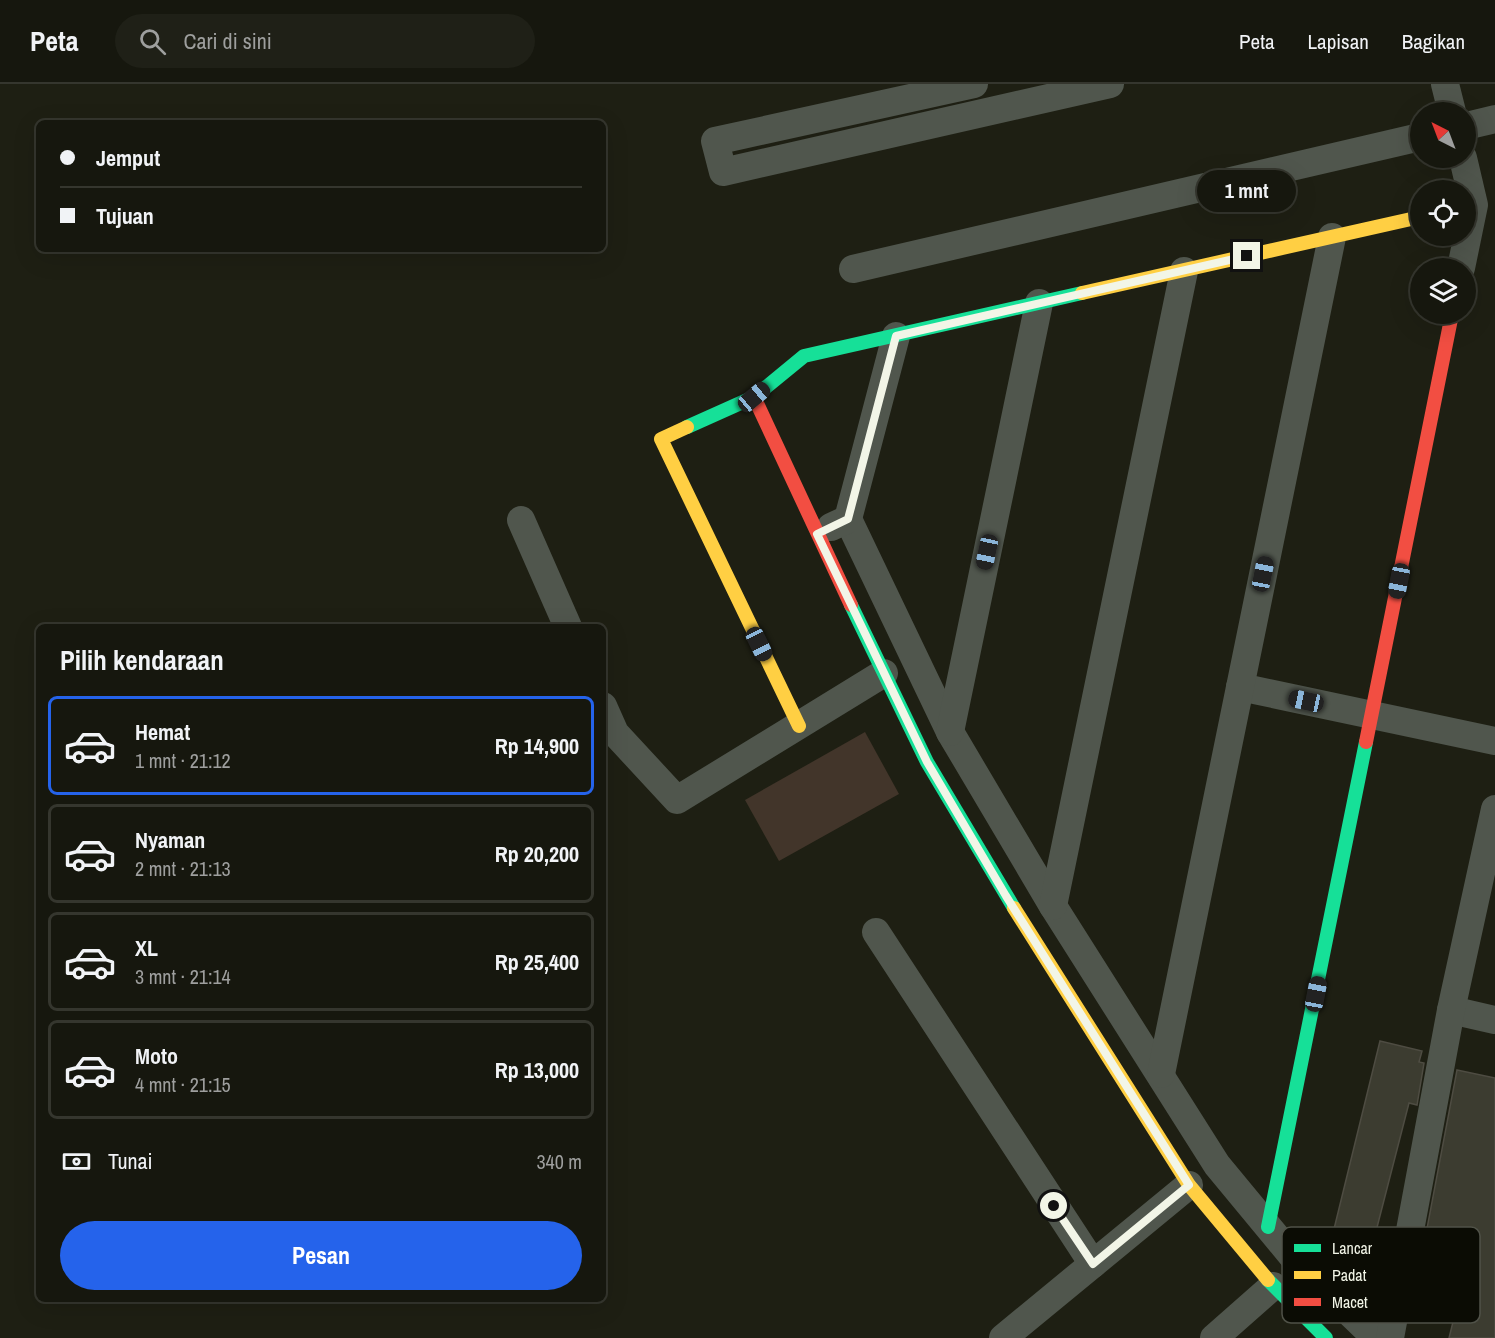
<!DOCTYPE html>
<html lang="id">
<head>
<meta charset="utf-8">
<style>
	:root { --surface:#16170e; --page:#1f2017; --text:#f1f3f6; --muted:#9e9f9e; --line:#35362e; --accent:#2563eb }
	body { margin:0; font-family:"Archivo Narrow",sans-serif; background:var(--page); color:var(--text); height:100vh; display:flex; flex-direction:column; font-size:22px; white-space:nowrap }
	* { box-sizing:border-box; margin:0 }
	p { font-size:20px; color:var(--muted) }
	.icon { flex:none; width:33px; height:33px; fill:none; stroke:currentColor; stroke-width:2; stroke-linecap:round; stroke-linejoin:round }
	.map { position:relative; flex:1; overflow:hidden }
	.sheet { position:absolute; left:36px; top:540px; width:570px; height:678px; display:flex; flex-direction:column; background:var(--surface); border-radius:9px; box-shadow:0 6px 24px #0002,0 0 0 2px var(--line) }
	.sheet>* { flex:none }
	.banner { position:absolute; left:36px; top:36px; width:570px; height:132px; border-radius:9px; box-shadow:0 6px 24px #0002,0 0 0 2px var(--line); display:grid; align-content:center; height:132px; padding:0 24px; background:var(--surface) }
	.needle { width:39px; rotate:318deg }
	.controls { position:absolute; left:1410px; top:18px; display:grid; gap:12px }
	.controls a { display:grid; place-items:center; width:66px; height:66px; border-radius:50%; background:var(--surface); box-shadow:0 6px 24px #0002,0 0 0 2px var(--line); font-size:30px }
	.end { position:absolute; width:27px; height:27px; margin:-14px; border:8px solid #f2f5e7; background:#111; box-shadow:0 0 0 3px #111 }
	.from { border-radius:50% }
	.bubble { position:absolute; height:42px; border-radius:21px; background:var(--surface); box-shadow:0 6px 24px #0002,0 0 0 2px var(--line); font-size:20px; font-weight:700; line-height:42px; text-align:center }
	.car { position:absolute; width:18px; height:36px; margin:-18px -9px; border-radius:8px; box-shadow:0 0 4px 2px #0007; background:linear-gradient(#222 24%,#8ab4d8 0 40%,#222 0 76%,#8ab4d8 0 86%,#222 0) }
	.banner b { display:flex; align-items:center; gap:21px; height:57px; font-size:22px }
	.banner b+b { border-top:2px solid var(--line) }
	.banner i { width:15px; height:15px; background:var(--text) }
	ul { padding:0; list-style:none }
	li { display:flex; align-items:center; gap:18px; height:99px; margin:0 12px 9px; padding:0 12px; border:3px solid var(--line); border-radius:9px }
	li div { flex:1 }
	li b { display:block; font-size:22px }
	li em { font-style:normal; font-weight:700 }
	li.active { border-color:var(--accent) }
	li>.icon { width:54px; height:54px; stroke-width:1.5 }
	h2 { padding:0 24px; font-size:27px; line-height:72px }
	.pay { display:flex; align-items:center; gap:15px; height:66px; padding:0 24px; font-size:22px }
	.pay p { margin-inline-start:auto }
	.button { display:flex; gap:12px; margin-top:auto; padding:12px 24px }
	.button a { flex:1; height:69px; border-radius:36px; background:var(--accent); color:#fff; font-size:24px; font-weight:700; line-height:69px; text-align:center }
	header { display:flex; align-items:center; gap:36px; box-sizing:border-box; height:84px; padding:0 30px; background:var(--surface); border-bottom:2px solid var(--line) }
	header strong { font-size:28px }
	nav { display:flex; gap:33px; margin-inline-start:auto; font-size:21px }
	.search { width:420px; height:54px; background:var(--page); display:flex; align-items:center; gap:15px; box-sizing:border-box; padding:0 21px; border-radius:33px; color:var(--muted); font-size:22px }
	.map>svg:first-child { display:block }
</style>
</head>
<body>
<header>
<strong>Peta</strong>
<div class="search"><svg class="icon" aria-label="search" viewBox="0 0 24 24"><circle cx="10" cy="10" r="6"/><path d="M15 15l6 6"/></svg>Cari di sini</div>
<nav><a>Peta</a><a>Lapisan</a><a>Bagikan</a></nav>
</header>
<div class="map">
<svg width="1495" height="1254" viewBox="0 0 1495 1254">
	<rect width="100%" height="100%" fill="#1e1f13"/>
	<!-- green -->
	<polygon fill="#42352a" points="865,648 899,710 779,777 745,716"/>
	<!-- building -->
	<g fill="#3c3c30" stroke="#4e4c42" stroke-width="1.5">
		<polygon points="1380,957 1422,967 1419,978 1424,979 1417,1021 1409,1019 1374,1155 1334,1145"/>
		<polygon points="1457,986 1495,994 1495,1254 1449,1254 1453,1238 1411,1229"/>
	</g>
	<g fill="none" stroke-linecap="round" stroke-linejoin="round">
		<!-- street -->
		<g stroke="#50564d" stroke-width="28">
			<polyline points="974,0 715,57 723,88 1110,0"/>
			<polyline points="1445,0 1452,28"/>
			<polyline points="1466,42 1495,35"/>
			<polyline points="1461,184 1474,121 1463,74"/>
			<polyline points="853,185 1420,53"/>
			<polyline points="848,435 950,648 1053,822 1217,1081 1298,1179 1376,1254"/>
			<polyline points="521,436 568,543"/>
			<polyline points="831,443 848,435 896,252"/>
			<polyline points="1240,603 1495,657"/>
			<polyline points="603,622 615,649 677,716 884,589"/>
			<polyline points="950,648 1039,219"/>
			<polyline points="1053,822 1184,187"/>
			<polyline points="876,848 1093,1180"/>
			<polyline points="1451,926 1495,936"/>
			<polyline points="1161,990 1332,153"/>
			<polyline points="1003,1254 1189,1101"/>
			<polyline points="1214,1254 1273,1202"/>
			<polyline points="1390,1254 1451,926 1495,725"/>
		</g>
		<!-- fast -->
		<g stroke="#16e098" stroke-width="14">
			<polyline points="687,343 754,313 804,272 1082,209"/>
			<polyline points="851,521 927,678 1014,824"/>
			<polyline points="1268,1143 1366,658"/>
			<polyline points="1268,1196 1326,1254"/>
		</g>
		<!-- slow -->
		<g stroke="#ffcf43" stroke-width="14">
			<polyline points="1082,209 1420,133"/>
			<polyline points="687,343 661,355 799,642"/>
			<polyline points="1014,824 1189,1101 1268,1196"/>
		</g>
		<!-- jam -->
		<g stroke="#f24e42" stroke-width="14">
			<polyline points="754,313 851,521"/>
			<polyline points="1366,658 1452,230"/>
		</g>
	</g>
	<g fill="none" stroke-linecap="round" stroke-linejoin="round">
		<!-- route -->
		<polyline stroke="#f2f5e7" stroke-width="8" points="1054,1122 1093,1180 1189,1101 1006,812 927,678 817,450 848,435 896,252 1247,172"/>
	</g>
	<!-- legend -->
	<rect x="1282" y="1143" width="198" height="96" rx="9" fill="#0b0c04" stroke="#505248" stroke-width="1.5"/>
	<rect x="1294" y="1160" width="27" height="8" fill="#16e098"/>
	<rect x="1294" y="1187" width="27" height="8" fill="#ffcf43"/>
	<rect x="1294" y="1214" width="27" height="8" fill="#f24e42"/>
	<g font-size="16" fill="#f2f5e7">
		<text x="1332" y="1170">Lancar</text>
		<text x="1332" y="1197">Padat</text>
		<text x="1332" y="1224">Macet</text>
	</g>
</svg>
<div class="controls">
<a><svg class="needle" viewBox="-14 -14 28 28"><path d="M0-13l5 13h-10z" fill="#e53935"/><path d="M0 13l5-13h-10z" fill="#9e9f9e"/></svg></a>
<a><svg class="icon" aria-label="locate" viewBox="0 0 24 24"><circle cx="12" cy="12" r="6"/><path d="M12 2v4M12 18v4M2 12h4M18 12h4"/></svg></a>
<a><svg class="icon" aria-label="layers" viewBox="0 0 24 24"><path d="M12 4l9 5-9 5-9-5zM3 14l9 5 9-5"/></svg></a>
</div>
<i class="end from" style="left:1054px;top:1122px"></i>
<i class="end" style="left:1247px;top:172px"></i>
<div class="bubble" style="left:1197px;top:86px;width:99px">1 mnt</div>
<i class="car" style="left:754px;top:313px;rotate:50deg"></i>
<i class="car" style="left:987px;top:468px;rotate:192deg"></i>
<i class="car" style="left:1263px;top:490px;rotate:11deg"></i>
<i class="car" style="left:1399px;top:497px;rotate:191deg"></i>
<i class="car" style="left:759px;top:560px;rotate:154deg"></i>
<i class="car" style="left:1306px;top:617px;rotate:282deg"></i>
<i class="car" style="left:1316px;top:910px;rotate:11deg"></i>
<div class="banner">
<b><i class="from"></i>Jemput</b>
<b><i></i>Tujuan</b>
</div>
<section class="sheet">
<h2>Pilih kendaraan</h2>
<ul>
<li class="active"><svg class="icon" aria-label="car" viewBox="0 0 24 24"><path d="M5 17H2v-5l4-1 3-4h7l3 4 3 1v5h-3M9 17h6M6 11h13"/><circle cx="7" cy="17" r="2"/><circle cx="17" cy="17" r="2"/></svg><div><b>Hemat</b><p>1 mnt · 21:12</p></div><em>Rp 14,900</em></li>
<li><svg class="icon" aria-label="car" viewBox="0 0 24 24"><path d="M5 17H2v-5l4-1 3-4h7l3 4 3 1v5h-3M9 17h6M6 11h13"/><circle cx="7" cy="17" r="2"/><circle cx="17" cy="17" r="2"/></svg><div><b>Nyaman</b><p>2 mnt · 21:13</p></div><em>Rp 20,200</em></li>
<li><svg class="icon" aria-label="car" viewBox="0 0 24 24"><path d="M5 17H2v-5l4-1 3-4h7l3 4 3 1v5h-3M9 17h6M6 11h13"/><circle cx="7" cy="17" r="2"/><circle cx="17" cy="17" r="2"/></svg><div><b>XL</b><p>3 mnt · 21:14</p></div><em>Rp 25,400</em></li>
<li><svg class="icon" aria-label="car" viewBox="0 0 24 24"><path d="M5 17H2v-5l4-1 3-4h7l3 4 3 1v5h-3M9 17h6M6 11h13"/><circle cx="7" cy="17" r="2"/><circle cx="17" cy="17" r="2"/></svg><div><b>Moto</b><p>4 mnt · 21:15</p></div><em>Rp 13,000</em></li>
</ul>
<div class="pay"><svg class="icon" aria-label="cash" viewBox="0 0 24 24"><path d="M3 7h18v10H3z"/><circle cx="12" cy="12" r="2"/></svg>Tunai<p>340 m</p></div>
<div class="button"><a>Pesan</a></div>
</section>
</div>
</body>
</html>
